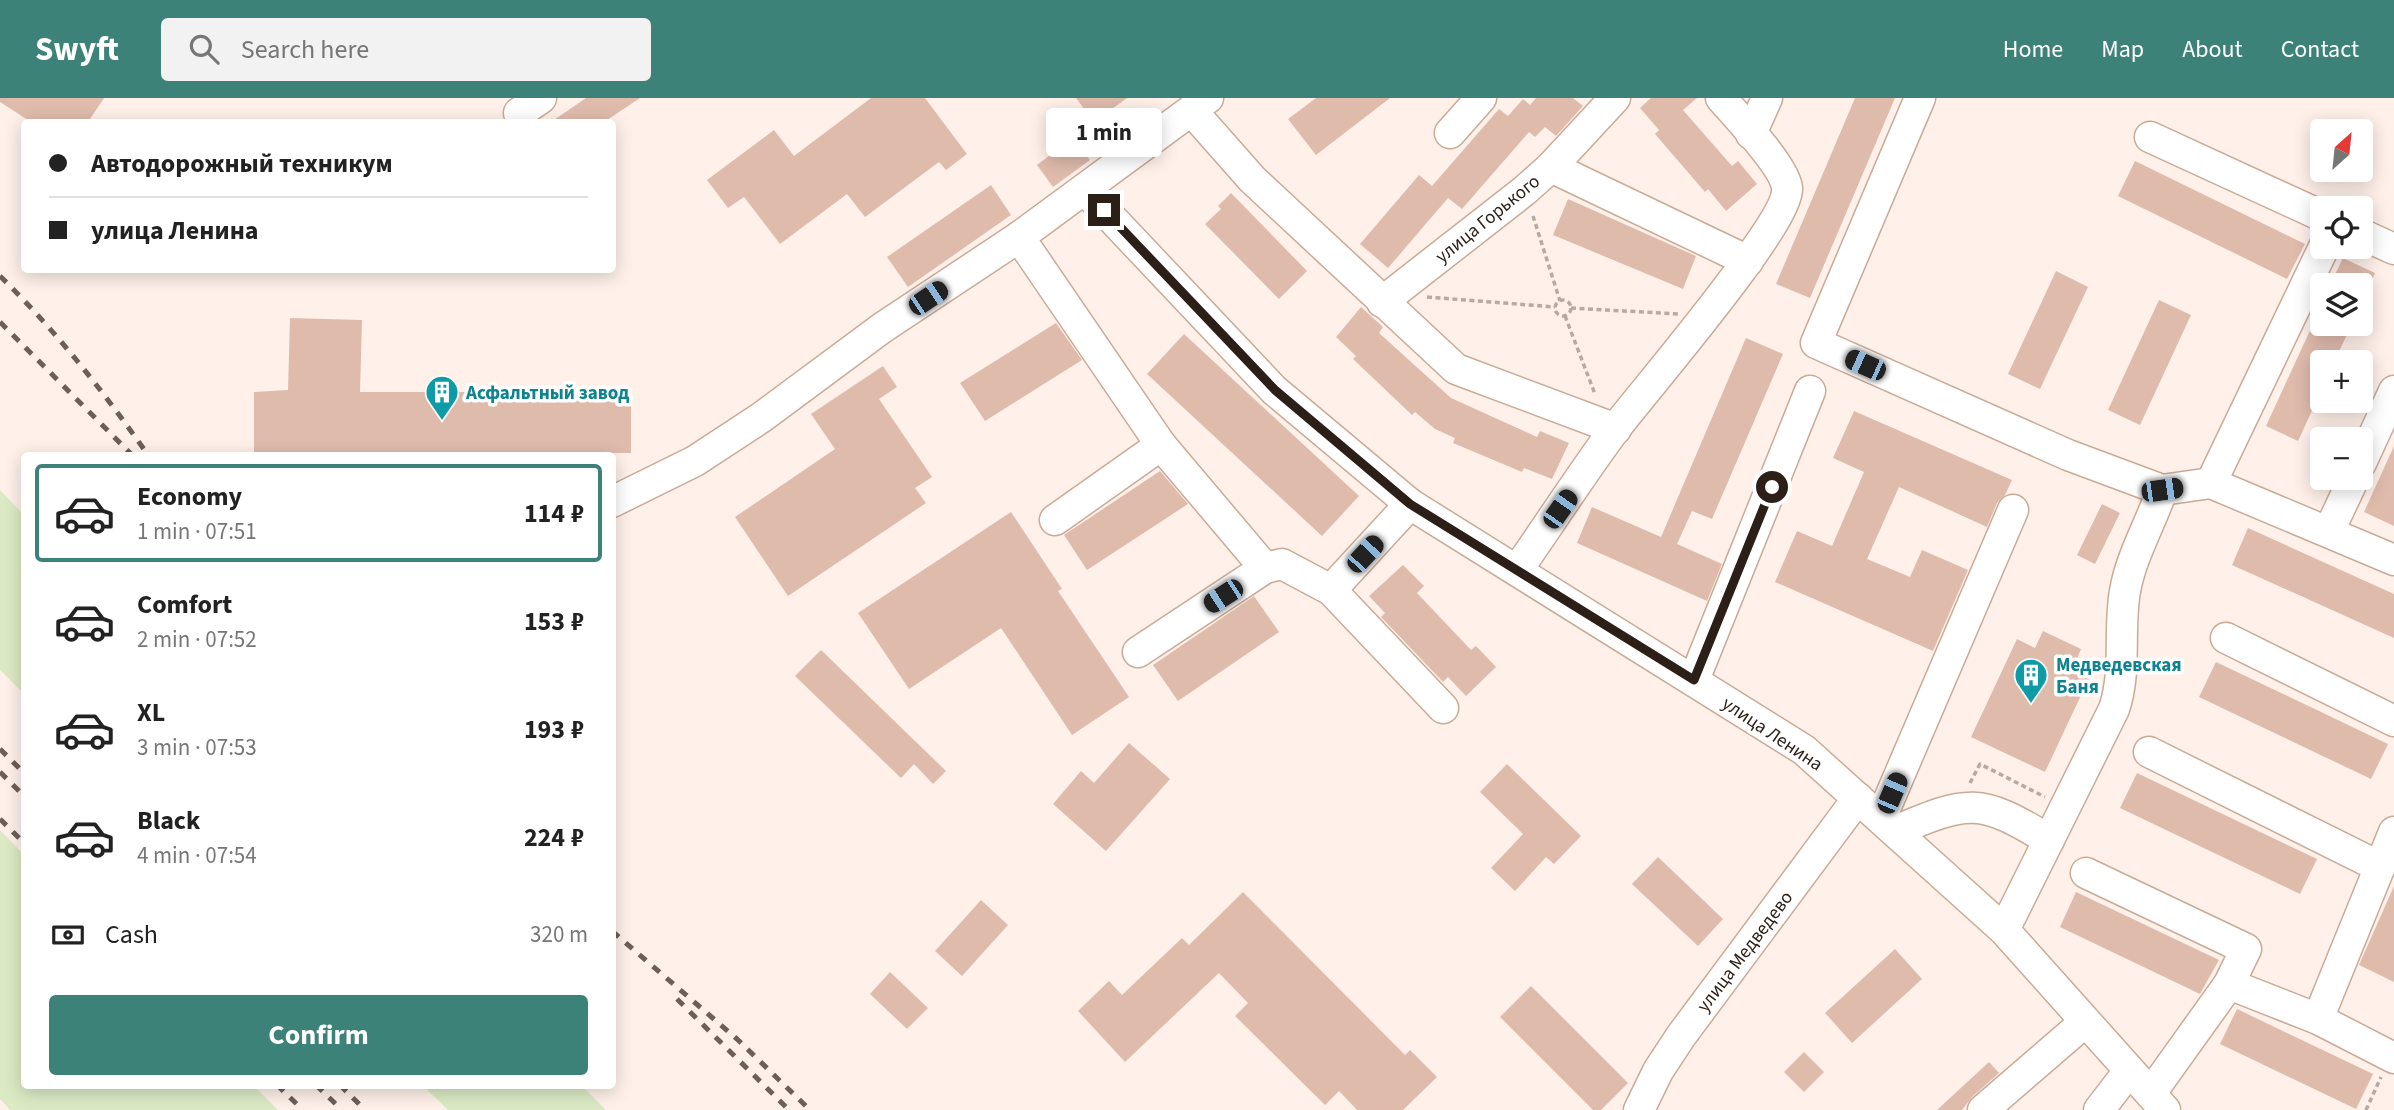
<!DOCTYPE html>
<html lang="en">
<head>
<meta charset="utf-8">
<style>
	:root { --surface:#fff; --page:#f2f2f2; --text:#222; --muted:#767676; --line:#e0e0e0; --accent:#3d8278 }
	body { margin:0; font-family:"Source Sans 3",sans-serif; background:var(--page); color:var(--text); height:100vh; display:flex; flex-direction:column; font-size:26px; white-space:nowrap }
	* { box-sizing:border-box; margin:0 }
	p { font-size:23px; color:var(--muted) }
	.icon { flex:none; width:38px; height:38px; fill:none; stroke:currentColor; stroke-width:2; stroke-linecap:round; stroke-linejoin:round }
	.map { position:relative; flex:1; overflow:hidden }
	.side { position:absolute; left:21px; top:354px; width:595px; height:637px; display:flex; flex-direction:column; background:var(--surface); border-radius:7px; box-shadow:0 4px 18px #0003 }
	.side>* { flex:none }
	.banner { position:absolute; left:21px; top:21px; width:595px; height:154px; border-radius:7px; box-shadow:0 4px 18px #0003; display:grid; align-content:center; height:154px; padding:0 28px; background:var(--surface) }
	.needle { width:46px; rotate:27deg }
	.fabs { position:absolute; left:2310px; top:21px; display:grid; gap:14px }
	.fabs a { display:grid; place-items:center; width:63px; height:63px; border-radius:7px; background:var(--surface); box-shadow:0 4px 18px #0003; font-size:35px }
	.end { position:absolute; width:32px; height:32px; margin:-16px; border:9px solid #2b1f18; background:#fff; box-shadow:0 0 0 4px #fff }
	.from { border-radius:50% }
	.bubble { position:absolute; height:49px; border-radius:7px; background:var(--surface); box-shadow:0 4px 18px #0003; font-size:23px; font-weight:700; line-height:49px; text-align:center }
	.car { position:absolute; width:21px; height:42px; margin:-21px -10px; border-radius:9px; box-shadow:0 0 5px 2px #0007; background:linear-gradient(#222 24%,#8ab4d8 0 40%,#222 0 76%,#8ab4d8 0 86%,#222 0) }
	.banner b { display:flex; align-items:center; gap:24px; height:66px; font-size:26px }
	.banner b+b { border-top:2px solid var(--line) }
	.banner i { width:18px; height:18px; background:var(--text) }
	ul { padding:12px 0 0; list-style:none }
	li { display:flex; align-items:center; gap:21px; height:98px; margin:0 14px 10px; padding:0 14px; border:4px solid transparent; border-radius:7px }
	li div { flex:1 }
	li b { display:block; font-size:26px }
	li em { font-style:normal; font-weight:700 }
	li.on { border-color:var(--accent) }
	li>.icon { width:63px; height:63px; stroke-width:1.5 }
	.pay { display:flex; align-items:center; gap:18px; height:77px; padding:0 28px; font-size:26px }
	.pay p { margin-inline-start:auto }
	.button { display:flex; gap:14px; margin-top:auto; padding:14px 28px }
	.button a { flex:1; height:80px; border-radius:7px; background:var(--accent); color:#fff; font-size:28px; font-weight:700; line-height:80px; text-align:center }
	header { display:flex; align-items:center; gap:42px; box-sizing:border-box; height:98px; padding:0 35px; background:var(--accent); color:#fff }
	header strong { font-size:33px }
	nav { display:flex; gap:38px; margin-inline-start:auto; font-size:24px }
	.search { width:490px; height:63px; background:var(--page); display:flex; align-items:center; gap:18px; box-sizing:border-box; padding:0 24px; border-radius:7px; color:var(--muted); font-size:26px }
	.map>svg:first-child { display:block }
</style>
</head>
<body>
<header>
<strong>Swyft</strong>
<div class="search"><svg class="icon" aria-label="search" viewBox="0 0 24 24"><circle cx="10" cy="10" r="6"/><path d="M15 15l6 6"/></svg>Search here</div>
<nav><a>Home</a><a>Map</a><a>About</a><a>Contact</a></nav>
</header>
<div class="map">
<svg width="2394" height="1012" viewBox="0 0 2394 1012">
	<rect width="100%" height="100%" fill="#fff1e9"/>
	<!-- green -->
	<g fill="#dbeac4">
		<polygon points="0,392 24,417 24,596 0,572"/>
		<polygon points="0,732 24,757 24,987 253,987 278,1012 10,1012 0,1001"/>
		<polygon points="422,987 581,987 606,1012 448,1012"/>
	</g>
	<!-- building -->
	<g fill="#dfbbac">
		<polygon points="0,0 104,0 88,24 31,24 0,4"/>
		<polygon points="586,0 640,0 604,24 551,24"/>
		<polygon points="871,0 925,0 967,56 946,72 939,64 865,119 847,96 780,146 744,99 728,110 707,82 774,32 794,58"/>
		<polygon points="1076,0 1127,0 1094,24"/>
		<polygon points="1316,0 1390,0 1316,57 1288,21"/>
		<polygon points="1536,0 1573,0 1583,8 1556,38 1545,29 1535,39 1529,34 1462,111 1448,100 1388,170 1360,146 1419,77 1432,88 1499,11 1508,18 1523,1 1530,7"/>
		<polygon points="1651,0 1697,0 1683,12 1732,68 1738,63 1757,86 1726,113 1708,91 1705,94 1655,36 1659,32 1640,10"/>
		<polygon points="1855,0 1895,0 1810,200 1776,186"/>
		<polygon points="1073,40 1090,62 1053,89 1037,67"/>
		<polygon points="2135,63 2305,146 2287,181 2118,98"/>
		<polygon points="991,87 1011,117 908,189 887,159"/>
		<polygon points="1231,95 1307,173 1279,201 1205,126 1221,111 1218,108"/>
		<polygon points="1568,101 1696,158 1683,191 1553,137"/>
		<polygon points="2343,160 2375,175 2370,187 2330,187"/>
		<polygon points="2056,173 2088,189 2040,291 2008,276"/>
		<polygon points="2159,202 2191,217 2140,327 2108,312"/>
		<polygon points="1361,209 1383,229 1379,235 1451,300 1537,339 1540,333 1569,345 1552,381 1524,370 1522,374 1453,345 1455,340 1435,331 1415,314 1412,317 1353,261 1356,258 1336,239"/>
		<polygon points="290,220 362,222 360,294 631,294 631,355 254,357 254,294 288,292"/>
		<polygon points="1056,225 1082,262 985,323 960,285"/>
		<polygon points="2313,226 2352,226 2334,264 2322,264 2322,291 2298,343 2266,328"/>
		<polygon points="1184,236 1359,398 1322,438 1147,276"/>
		<polygon points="1746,240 1783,256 1712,421 1692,413 1677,446 1722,466 1707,503 1577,445 1592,409 1661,439"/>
		<polygon points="883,268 897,289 879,301 932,379 915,390 926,405 788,498 735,419 835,351 811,316"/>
		<polygon points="1854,313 2012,382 2005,397 1997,405 1987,429 1899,389 1867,461 1910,479 1922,452 1968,472 1933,553 1775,484 1797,433 1832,448 1864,374 1833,360"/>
		<polygon points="2394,348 2394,428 2364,414"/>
		<polygon points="1160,373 1188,406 1087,472 1064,437"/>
		<polygon points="2102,406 2120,415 2095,466 2077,457"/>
		<polygon points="1011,414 1062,491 1058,493 1129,599 1072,637 1001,530 909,591 858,515"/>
		<polygon points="2248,430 2394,496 2394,540 2232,467"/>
		<polygon points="1403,467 1424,488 1417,495 1471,552 1476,548 1496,569 1466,598 1448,579 1443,584 1381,519 1385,515 1369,498"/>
		<polygon points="1254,498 1279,534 1178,603 1153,567"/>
		<polygon points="2043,533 2081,551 2074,568 2091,576 2045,674 1971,639 2017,541 2035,550"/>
		<polygon points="821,552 946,673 933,686 914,666 901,680 795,578"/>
		<polygon points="2216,564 2388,646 2371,681 2199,599"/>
		<polygon points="1129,645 1170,681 1106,753 1053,706 1081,673 1094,685"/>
		<polygon points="1507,666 1581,738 1554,766 1546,759 1515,793 1491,770 1523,736 1480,694"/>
		<polygon points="2137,675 2317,761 2300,796 2120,710"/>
		<polygon points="1658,759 1723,821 1698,848 1632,786"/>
		<polygon points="2394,788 2394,884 2359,867"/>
		<polygon points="1243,794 1405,957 1410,952 1437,979 1403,1012 1357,1012 1339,993 1325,1007 1235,918 1248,905 1219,875 1125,964 1078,913 1109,883 1122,897 1182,840 1189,847"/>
		<polygon points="2076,794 2219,862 2200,896 2060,829"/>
		<polygon points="981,802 1008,827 962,878 935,853"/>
		<polygon points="1895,851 1922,881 1852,945 1825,915"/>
		<polygon points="890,874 928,910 907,931 870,896"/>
		<polygon points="1531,888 1628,985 1601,1012 1593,1012 1500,919"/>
		<polygon points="2237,911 2373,976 2356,1011 2220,946"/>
		<polygon points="1804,954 1824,974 1804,994 1784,974"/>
		<polygon points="1989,964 1999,975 1972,999 1962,1012 1937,1012"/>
	</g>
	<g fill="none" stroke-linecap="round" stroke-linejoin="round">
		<defs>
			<g id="minor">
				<polyline points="1920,0 1816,245 2068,357 2162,392 2211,385 2394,462"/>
				<polyline points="1192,13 1252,81 1456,271 1616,331"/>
				<polyline points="519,15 541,0"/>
				<polyline points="1450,35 1481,0"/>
				<polyline points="1751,36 1767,0"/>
				<polyline points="2150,39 2322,118"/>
				<polyline points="1551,69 1615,0"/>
				<polyline points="1085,92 1274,292 1410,406 1804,652 2004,832 2165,1012"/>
				<polyline points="2361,136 2394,151"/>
				<polyline points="1019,139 1161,347 1265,470 1138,554"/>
				<polyline points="1382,204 1524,93 1551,69 1748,163"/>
				<polyline points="2361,365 2394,293"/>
				<polyline points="2211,385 2324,149"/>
				<polyline points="612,404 695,363 762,319 882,230 1019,139 1208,0"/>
				<polyline points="1055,422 1161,347"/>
				<polyline points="2329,433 2354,380"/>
				<polyline points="1265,470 1282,466 1331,492 1443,610"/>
				<path d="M1518 471C1550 425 1581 377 1615 331 1643 294 1790 124 1787 90 1785 69 1736 17 1721 0"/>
				<polyline points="1331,492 1410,406"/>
				<polyline points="2226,540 2394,623"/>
				<polyline points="1694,582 1810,293"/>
				<polyline points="2149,654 2380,769"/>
				<polyline points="1881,720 2013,412"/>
				<path d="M1895 733C1969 702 1979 699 2049 742"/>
				<polyline points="2086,775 2246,851 2229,886 2151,995"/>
				<path d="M2004 832 2114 611C2127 573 2118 533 2125 493 2131 458 2151 425 2162 392"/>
				<polyline points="2229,886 2318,921 2394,960"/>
				<polyline points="2318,921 2394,734"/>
				<polyline points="1639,1012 1658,973 1681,938 1858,700"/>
				<polyline points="1983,1012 2085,924"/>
				<polyline points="2099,1012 2129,973"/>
			</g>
		</defs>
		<!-- minor casing -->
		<use href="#minor" stroke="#caaa96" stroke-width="33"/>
		<!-- path -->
		<g stroke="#b7aaa2" stroke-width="3.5" stroke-dasharray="5 3.5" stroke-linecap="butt">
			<polyline points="1533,118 1560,203"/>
			<polyline points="1427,199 1555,209"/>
			<circle cx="1563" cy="210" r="8"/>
			<polyline points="1571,210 1678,216"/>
			<polyline points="1565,218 1595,296"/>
			<polyline points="1970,685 1980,666 2045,699"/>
			<polyline points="2366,1012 2381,979"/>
		</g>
		<!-- minor -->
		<use href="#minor" stroke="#fff" stroke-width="30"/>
		<!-- rail -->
		<g stroke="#6b5f58" stroke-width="5" stroke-dasharray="9 9" stroke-linecap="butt">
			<path d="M0 178C56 233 103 293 148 357"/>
			<polyline points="0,224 132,357"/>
			<polyline points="0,651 24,675"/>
			<polyline points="0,674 24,698"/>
			<polyline points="0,721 24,745"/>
			<polyline points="612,833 737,941 810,1012"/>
			<polyline points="677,901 789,1012"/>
			<polyline points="277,987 303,1012"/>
			<polyline points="316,987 342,1012"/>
			<polyline points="340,987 365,1012"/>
		</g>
	</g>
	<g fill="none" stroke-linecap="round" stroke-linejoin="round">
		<!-- route -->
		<polyline stroke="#2b1f18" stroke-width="9" points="1104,112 1275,292 1410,406 1694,582 1772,389"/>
	</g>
	<!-- icons -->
	<defs>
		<symbol id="building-pin" viewBox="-11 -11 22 30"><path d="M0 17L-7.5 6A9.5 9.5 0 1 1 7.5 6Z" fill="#0f9aa8" stroke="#fff"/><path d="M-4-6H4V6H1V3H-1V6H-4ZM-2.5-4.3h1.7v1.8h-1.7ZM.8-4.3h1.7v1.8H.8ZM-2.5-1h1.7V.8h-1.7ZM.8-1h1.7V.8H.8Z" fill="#fff"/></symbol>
	</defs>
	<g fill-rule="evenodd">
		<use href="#building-pin" x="423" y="275" width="38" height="52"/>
		<use href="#building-pin" x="2012" y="558" width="38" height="52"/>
	</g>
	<g text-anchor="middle" stroke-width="7" stroke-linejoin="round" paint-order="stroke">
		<!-- street labels -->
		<g font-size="19" fill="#2b1f18" stroke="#fff">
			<text transform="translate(1487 120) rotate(-39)" y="7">улица Горького</text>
			<text transform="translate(1773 635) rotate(34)" y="7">улица Ленина</text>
			<text transform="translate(1744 853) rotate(-53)" y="7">улица Медведево</text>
		</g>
		<!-- culture labels -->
		<g font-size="19" font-weight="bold" fill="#0d838f" stroke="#fff" text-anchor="start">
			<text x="466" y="301">Асфальтный завод</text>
			<text x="2056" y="573">Медведевская<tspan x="2056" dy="22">Баня</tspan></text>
		</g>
	</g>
</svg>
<div class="fabs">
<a><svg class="needle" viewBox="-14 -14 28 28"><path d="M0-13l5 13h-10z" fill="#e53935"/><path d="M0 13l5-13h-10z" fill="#767676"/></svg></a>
<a><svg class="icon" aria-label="locate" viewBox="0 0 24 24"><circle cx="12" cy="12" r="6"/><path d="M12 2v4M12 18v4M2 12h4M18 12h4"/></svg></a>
<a><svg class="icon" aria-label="layers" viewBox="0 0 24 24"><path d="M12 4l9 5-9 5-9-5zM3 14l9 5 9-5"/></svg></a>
<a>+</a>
<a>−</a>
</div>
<i class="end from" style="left:1772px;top:389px"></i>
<i class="end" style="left:1104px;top:112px"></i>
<div class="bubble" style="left:1046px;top:10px;width:116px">1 min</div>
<i class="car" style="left:928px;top:200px;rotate:56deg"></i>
<i class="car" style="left:1865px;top:267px;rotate:294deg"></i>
<i class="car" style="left:2162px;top:392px;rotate:82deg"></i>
<i class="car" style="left:1560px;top:411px;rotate:35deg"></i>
<i class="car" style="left:1365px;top:456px;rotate:43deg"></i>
<i class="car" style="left:1223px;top:498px;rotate:237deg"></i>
<i class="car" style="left:1892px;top:695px;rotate:23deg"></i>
<div class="banner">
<b><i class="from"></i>Автодорожный техникум</b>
<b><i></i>улица Ленина</b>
</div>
<section class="side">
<ul>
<li class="on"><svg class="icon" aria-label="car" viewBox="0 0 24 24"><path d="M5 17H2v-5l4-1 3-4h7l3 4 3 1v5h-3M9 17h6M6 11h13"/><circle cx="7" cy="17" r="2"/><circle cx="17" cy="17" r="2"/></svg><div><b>Economy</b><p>1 min · 07:51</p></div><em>114 ₽</em></li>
<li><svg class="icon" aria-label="car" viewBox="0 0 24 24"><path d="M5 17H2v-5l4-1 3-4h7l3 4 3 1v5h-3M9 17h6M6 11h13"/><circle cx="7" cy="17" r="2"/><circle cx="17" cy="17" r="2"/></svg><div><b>Comfort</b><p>2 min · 07:52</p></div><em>153 ₽</em></li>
<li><svg class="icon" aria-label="car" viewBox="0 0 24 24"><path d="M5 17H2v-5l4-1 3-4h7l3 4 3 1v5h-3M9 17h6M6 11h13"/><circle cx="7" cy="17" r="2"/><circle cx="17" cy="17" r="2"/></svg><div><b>XL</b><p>3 min · 07:53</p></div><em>193 ₽</em></li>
<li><svg class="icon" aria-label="car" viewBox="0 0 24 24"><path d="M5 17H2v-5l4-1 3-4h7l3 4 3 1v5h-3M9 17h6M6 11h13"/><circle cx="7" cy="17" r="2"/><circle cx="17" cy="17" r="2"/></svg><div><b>Black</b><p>4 min · 07:54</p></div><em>224 ₽</em></li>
</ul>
<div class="pay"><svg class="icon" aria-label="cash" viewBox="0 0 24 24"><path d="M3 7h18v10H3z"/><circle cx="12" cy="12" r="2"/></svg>Cash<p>320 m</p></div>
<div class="button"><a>Confirm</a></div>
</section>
</div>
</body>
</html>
